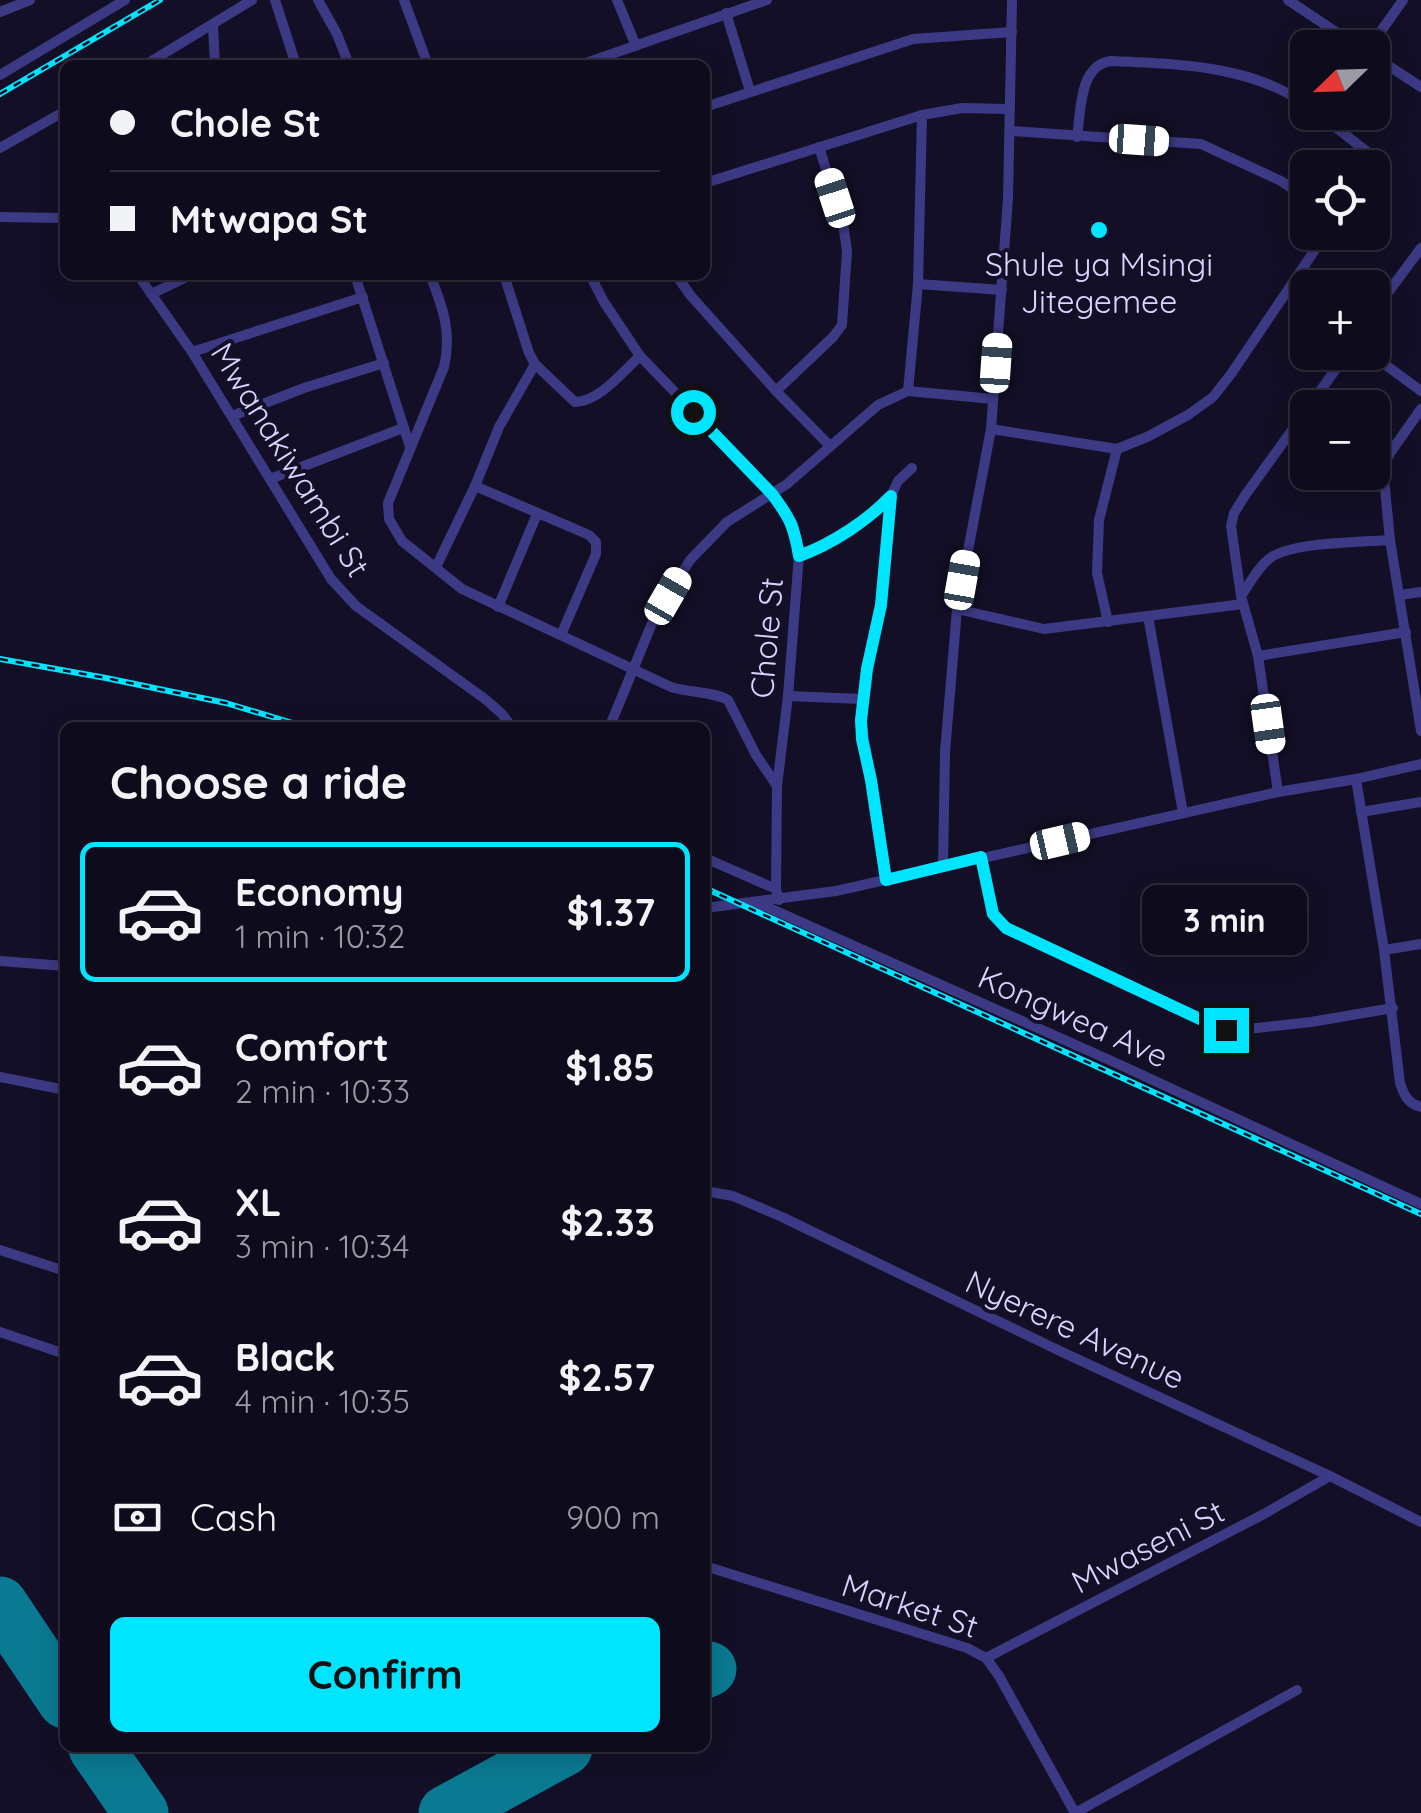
<!DOCTYPE html>
<html lang="en">
<head>
<meta charset="utf-8">
<style>
	:root { --surface:#0e0b1c; --page:#171425; --text:#f1f3f6; --muted:#9b9ba3; --line:#2e2b3b; --accent:#00e5ff }
	body { margin:0; font-family:Quicksand,sans-serif; background:var(--page); color:var(--text); height:100vh; display:flex; flex-direction:column; font-size:38px; white-space:nowrap }
	* { box-sizing:border-box; margin:0 }
	p { font-size:32px; color:var(--muted) }
	.icon { flex:none; width:55px; height:55px; fill:none; stroke:currentColor; stroke-width:2; stroke-linecap:round; stroke-linejoin:round }
	.map { position:relative; flex:1; overflow:hidden }
	.details { position:absolute; left:60px; top:722px; width:650px; height:1030px; display:flex; flex-direction:column; background:var(--surface); border-radius:15px; box-shadow:0 5px 25px #0003,0 0 0 2px var(--line) }
	.details>* { flex:none }
	.banner { position:absolute; left:60px; top:60px; width:650px; height:220px; border-radius:15px; box-shadow:0 5px 25px #0003,0 0 0 2px var(--line); display:grid; align-content:center; height:220px; padding:0 50px; background:var(--surface) }
	.needle { width:65px; rotate:247deg }
	.buttons { position:absolute; left:1290px; top:30px; display:grid; gap:20px }
	.buttons a { display:grid; place-items:center; width:100px; height:100px; border-radius:15px; background:var(--surface); box-shadow:0 5px 25px #0003,0 0 0 2px var(--line); font-size:50px }
	.end { position:absolute; width:45px; height:45px; margin:-22px; border:12px solid #00e5ff; background:#111; box-shadow:0 0 0 5px #111 }
	.from { border-radius:50% }
	.bubble { position:absolute; height:70px; border-radius:15px; background:var(--surface); box-shadow:0 5px 25px #0003,0 0 0 2px var(--line); font-size:32px; font-weight:700; line-height:70px; text-align:center }
	.car { position:absolute; width:30px; height:60px; margin:-30px -15px; border-radius:12px; box-shadow:0 0 8px 2px #0007; background:linear-gradient(#fff 24%,#345 0 40%,#fff 0 76%,#345 0 86%,#fff 0) }
	.banner b { display:flex; align-items:center; gap:35px; height:95px; font-size:38px }
	.banner b+b { border-top:2px solid var(--line) }
	.banner i { width:25px; height:25px; background:var(--text) }
	ul { padding:0; list-style:none }
	li { display:flex; align-items:center; gap:30px; height:140px; margin:0 20px 15px; padding:0 30px; border:5px solid transparent; border-radius:15px }
	li div { flex:1 }
	li b { display:block; font-size:38px }
	li em { font-style:normal; font-weight:700 }
	li.on { border-color:var(--accent) }
	li>.icon { width:90px; height:90px; stroke-width:1.5 }
	h2 { padding:0 50px; font-size:45px; line-height:120px }
	.pay { display:flex; align-items:center; gap:25px; height:110px; padding:0 50px; font-size:38px }
	.pay p { margin-inline-start:auto }
	.button { display:flex; gap:20px; margin-top:auto; padding:20px 50px }
	.button a { flex:1; height:115px; border-radius:15px; background:var(--accent); color:#111; font-size:40px; font-weight:700; line-height:115px; text-align:center }
	.map>svg:first-child { display:block }
</style>
</head>
<body>
<div class="map">
<svg width="1421" height="1813" viewBox="0 0 1421 1813">
	<rect width="100%" height="100%" fill="#130f26"/>
	<g fill="none" stroke-linecap="round" stroke-linejoin="round">
		<!-- runway -->
		<g stroke="#0a7a92" stroke-width="55">
			<polyline points="0,1604 65,1701"/>
			<polyline points="705,1671 709,1669"/>
			<polyline points="96,1748 141,1813"/>
			<polyline points="446,1813 565,1748"/>
		</g>
		<!-- minor -->
		<g stroke="#3d3a85" stroke-width="10">
			<polyline points="275,0 296,65"/>
			<polyline points="318,0 337,34 349,65"/>
			<polyline points="404,0 428,65"/>
			<polyline points="617,0 636,46"/>
			<polyline points="1288,0 1360,48"/>
			<polyline points="0,12 30,0"/>
			<polyline points="726,13 750,91"/>
			<polyline points="213,26 215,65"/>
			<polyline points="1325,48 1335,33"/>
			<polyline points="1369,48 1403,0"/>
			<polyline points="1372,55 1421,87"/>
			<polyline points="145,65 252,0"/>
			<polyline points="580,65 767,0"/>
			<polyline points="0,75 125,0"/>
			<polyline points="1293,95 1308,73"/>
			<polyline points="705,107 913,39 1012,32"/>
			<polyline points="1316,112 1370,154 1372,168"/>
			<polyline points="1011,131 1201,144 1281,181 1308,199"/>
			<path d="M1077 137C1081 111 1079 65 1111 61 1178 64 1252 65 1308 106"/>
			<polyline points="0,148 65,111"/>
			<polyline points="705,183 922,115 962,108 1008,109"/>
			<polyline points="0,217 65,218"/>
			<polyline points="1302,272 1322,288"/>
			<polyline points="138,275 192,352 331,579 356,606 485,699 501,713 513,728"/>
			<polyline points="355,275 410,447"/>
			<path d="M430 275C443 307 452 333 444 367L388 503 389 519 402 541 462 589 671 687C690 693 712 691 728 700L756 755 777 786"/>
			<path d="M504 275 529 353 535 364 575 402C599 402 622 372 640 356"/>
			<polyline points="590,275 604,302 640,356 773,494 793,524 799,555 788,696 777,786 776,889 779,900"/>
			<polyline points="676,275 691,296 776,391 830,446"/>
			<polyline points="918,284 1002,290"/>
			<polyline points="151,294 191,275"/>
			<polyline points="1372,314 1421,248"/>
			<polyline points="192,352 363,297"/>
			<polyline points="1368,352 1421,391"/>
			<polyline points="776,391 833,337 842,325 847,251 843,223 819,147"/>
			<polyline points="908,391 918,284 922,115"/>
			<polyline points="1308,408 1348,352"/>
			<polyline points="1421,409 1390,453 1383,468 1390,540 1421,731"/>
			<polyline points="232,416 304,388 384,363"/>
			<polyline points="991,429 1117,449 1147,437 1188,415 1213,397 1231,374 1327,232"/>
			<polyline points="270,479 403,428"/>
			<polyline points="475,486 589,535 596,542 596,554 561,635"/>
			<path d="M799 555C831 544 867 522 890 497"/>
			<polyline points="436,567 475,486 499,427 535,364"/>
			<polyline points="1400,595 1421,592"/>
			<path d="M1241 596C1250 583 1258 567 1270 558 1292 542 1362 542 1390 540"/>
			<polyline points="498,607 537,514"/>
			<polyline points="957,609 1044,629 1243,604"/>
			<polyline points="1148,616 1183,813"/>
			<polyline points="1108,622 1097,573 1099,520 1117,449"/>
			<polyline points="1258,656 1406,632"/>
			<polyline points="788,696 862,699"/>
			<polyline points="609,728 653,621 690,560 727,522 787,484 878,405 908,391 993,399"/>
			<path d="M1356 779 1384 950 1400 1083C1404 1095 1408 1104 1421 1107"/>
			<polyline points="1278,792 1258,656 1241,596 1231,526 1234,513 1246,494 1308,408"/>
			<polyline points="1361,812 1421,802"/>
			<polyline points="981,857 993,913 1006,928 1215,1026 1239,1030 1311,1022 1393,1008"/>
			<polyline points="705,858 776,889"/>
			<polyline points="943,866 945,752 957,609 991,429 1008,198 1012,0"/>
			<polyline points="886,880 861,719 867,669 881,605 891,496 898,481 912,468"/>
			<polyline points="758,903 1116,1063 1421,1204"/>
			<polyline points="705,908 836,891 1278,792 1356,779 1421,764"/>
			<polyline points="1384,950 1421,944"/>
			<polyline points="0,961 65,966"/>
			<polyline points="0,1077 65,1090"/>
			<polyline points="705,1191 733,1196 782,1217 1062,1352 1330,1476 1421,1522"/>
			<polyline points="0,1250 65,1271"/>
			<polyline points="0,1332 65,1354"/>
			<polyline points="705,1566 967,1648 986,1658 999,1676 1075,1813"/>
			<polyline points="986,1658 1264,1514 1330,1476"/>
			<polyline points="1075,1813 1297,1690"/>
		</g>
		<defs>
			<g id="rail">
				<polyline points="0,94 160,0"/>
				<polyline points="0,659 106,678 226,703 309,728"/>
				<polyline points="705,888 1421,1214"/>
			</g>
		</defs>
		<!-- rail casing -->
		<use href="#rail" stroke="#00e5ff" stroke-width="6"/>
		<!-- rail -->
		<use href="#rail" stroke="#130f26" stroke-width="2.5" stroke-dasharray="8" stroke-linecap="butt"/>
	</g>
	<g fill="none" stroke-linecap="round" stroke-linejoin="round">
		<!-- route -->
		<path stroke="#00e5ff" stroke-width="12" d="M693 412 772 494C790 518 794 526 799 556 832 544 867 521 891 496L881 605 867 669 861 720 862 739 871 780 886 880 981 857 993 914 1006 928 1215 1026 1226 1030"/>
	</g>
	<!-- markers -->
	<circle fill="#00e5ff" stroke="#130f26" stroke-width="4" cx="1099" cy="230" r="10"/>
	<g text-anchor="middle" stroke-width="8" stroke-linejoin="round" paint-order="stroke">
		<!-- poi labels -->
		<g font-size="32" fill="#d9d4ff" stroke="#130f26">
			<text x="1099" y="276">Shule ya Msingi<tspan x="1099" dy="37">Jitegemee</tspan></text>
		</g>
		<!-- street labels -->
		<g font-size="32" fill="#d9d4ff" stroke="#130f26">
			<text transform="translate(290 460) rotate(58)" y="11">Mwanakiwambi St</text>
			<text transform="translate(767 638) rotate(-85)" y="11">Chole St</text>
			<text transform="translate(1073 1017) rotate(24)" y="11">Kongwea Ave</text>
			<text transform="translate(1075 1330) rotate(25)" y="11">Nyerere Avenue</text>
			<text transform="translate(1148 1547) rotate(-27)" y="11">Mwaseni St</text>
			<text transform="translate(910 1606) rotate(18)" y="11">Market St</text>
		</g>
	</g>
</svg>
<div class="buttons">
<a><svg class="needle" viewBox="-14 -14 28 28"><path d="M0-13l5 13h-10z" fill="#e53935"/><path d="M0 13l5-13h-10z" fill="#9b9ba3"/></svg></a>
<a><svg class="icon" aria-label="locate" viewBox="0 0 24 24"><circle cx="12" cy="12" r="6"/><path d="M12 2v4M12 18v4M2 12h4M18 12h4"/></svg></a>
<a>+</a>
<a>−</a>
</div>
<i class="end from" style="left:693px;top:412px"></i>
<i class="end" style="left:1226px;top:1030px"></i>
<div class="bubble" style="left:1142px;top:885px;width:165px">3 min</div>
<i class="car" style="left:1139px;top:140px;rotate:94deg"></i>
<i class="car" style="left:835px;top:198px;rotate:342deg"></i>
<i class="car" style="left:996px;top:363px;rotate:4deg"></i>
<i class="car" style="left:962px;top:580px;rotate:10deg"></i>
<i class="car" style="left:668px;top:596px;rotate:30deg"></i>
<i class="car" style="left:1268px;top:724px;rotate:172deg"></i>
<i class="car" style="left:1060px;top:841px;rotate:77deg"></i>
<div class="banner">
<b><i class="from"></i>Chole St</b>
<b><i></i>Mtwapa St</b>
</div>
<section class="details">
<h2>Choose a ride</h2>
<ul>
<li class="on"><svg class="icon" aria-label="car" viewBox="0 0 24 24"><path d="M5 17H2v-5l4-1 3-4h7l3 4 3 1v5h-3M9 17h6M6 11h13"/><circle cx="7" cy="17" r="2"/><circle cx="17" cy="17" r="2"/></svg><div><b>Economy</b><p>1 min · 10:32</p></div><em>$1.37</em></li>
<li><svg class="icon" aria-label="car" viewBox="0 0 24 24"><path d="M5 17H2v-5l4-1 3-4h7l3 4 3 1v5h-3M9 17h6M6 11h13"/><circle cx="7" cy="17" r="2"/><circle cx="17" cy="17" r="2"/></svg><div><b>Comfort</b><p>2 min · 10:33</p></div><em>$1.85</em></li>
<li><svg class="icon" aria-label="car" viewBox="0 0 24 24"><path d="M5 17H2v-5l4-1 3-4h7l3 4 3 1v5h-3M9 17h6M6 11h13"/><circle cx="7" cy="17" r="2"/><circle cx="17" cy="17" r="2"/></svg><div><b>XL</b><p>3 min · 10:34</p></div><em>$2.33</em></li>
<li><svg class="icon" aria-label="car" viewBox="0 0 24 24"><path d="M5 17H2v-5l4-1 3-4h7l3 4 3 1v5h-3M9 17h6M6 11h13"/><circle cx="7" cy="17" r="2"/><circle cx="17" cy="17" r="2"/></svg><div><b>Black</b><p>4 min · 10:35</p></div><em>$2.57</em></li>
</ul>
<div class="pay"><svg class="icon" aria-label="cash" viewBox="0 0 24 24"><path d="M3 7h18v10H3z"/><circle cx="12" cy="12" r="2"/></svg>Cash<p>900 m</p></div>
<div class="button"><a>Confirm</a></div>
</section>
</div>
</body>
</html>
